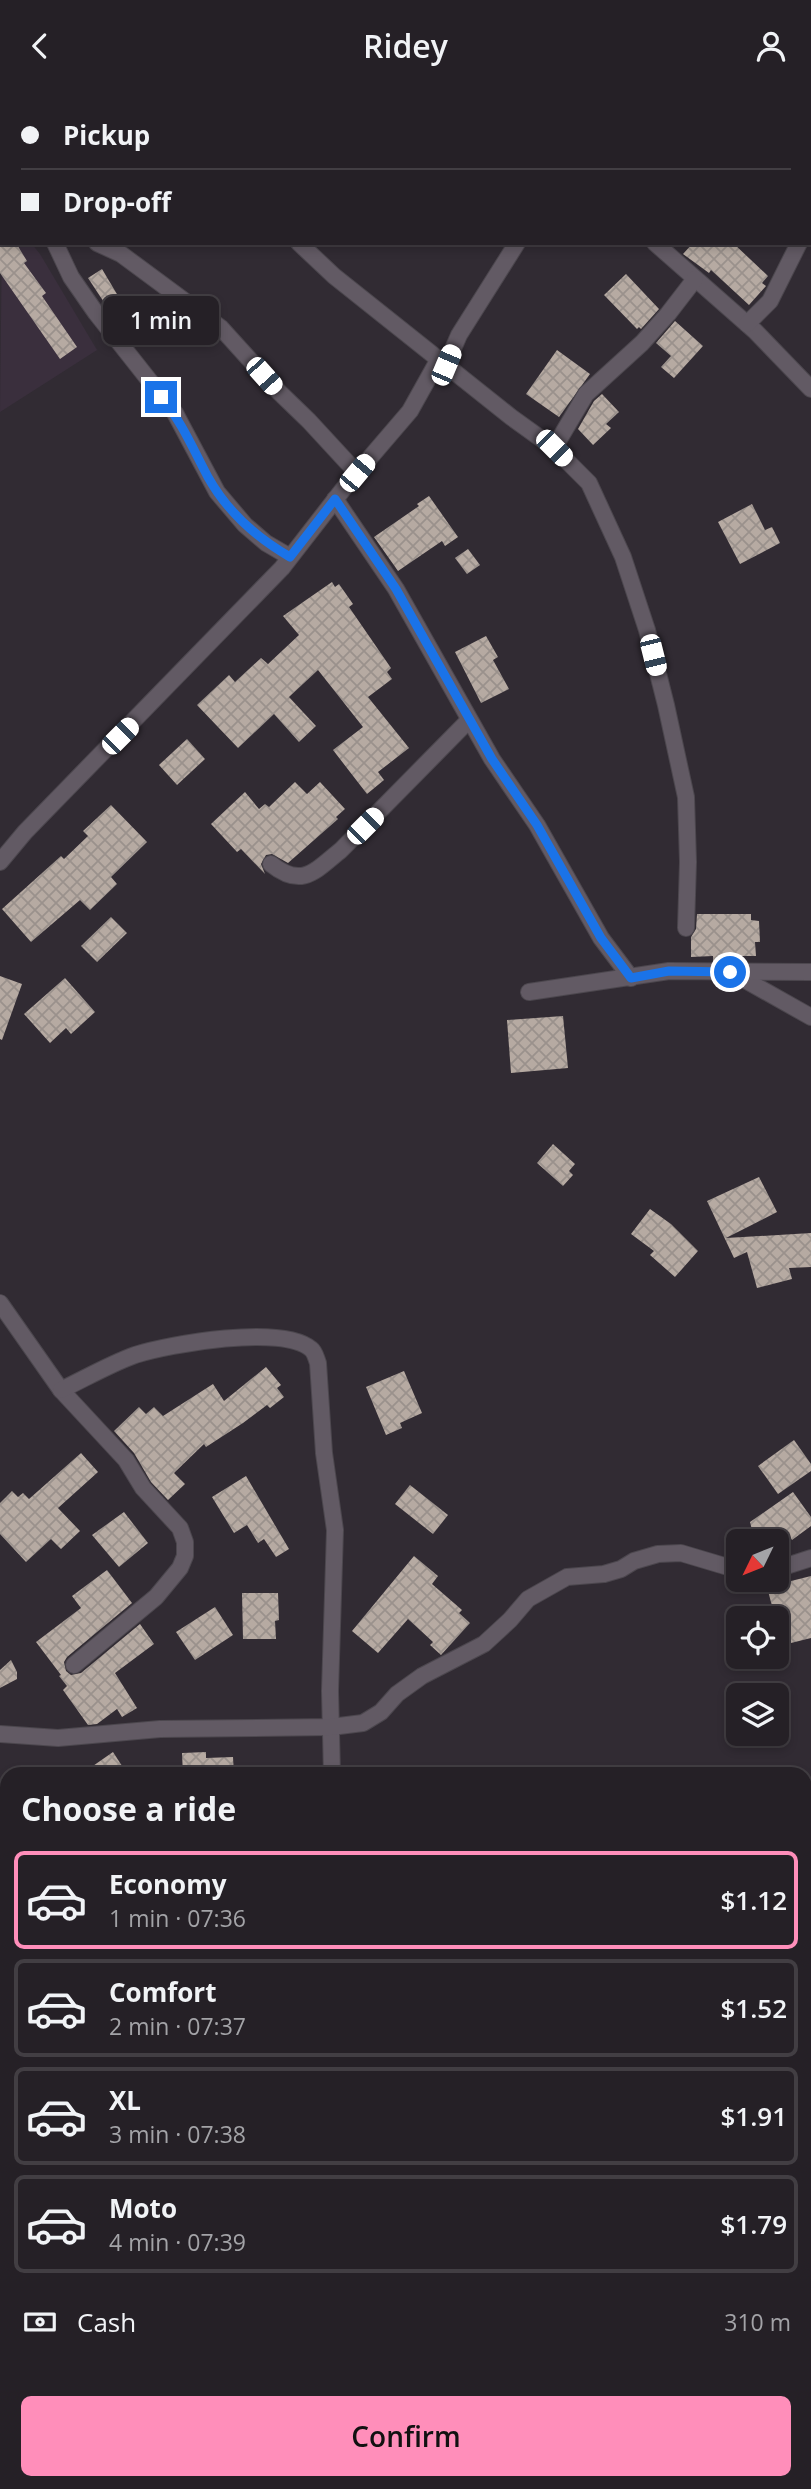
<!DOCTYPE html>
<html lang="en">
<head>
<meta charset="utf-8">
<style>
	:root { --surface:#252026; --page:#312d32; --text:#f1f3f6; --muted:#a3a3a7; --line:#423e43; --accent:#ff8eba }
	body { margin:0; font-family:"Open Sans",sans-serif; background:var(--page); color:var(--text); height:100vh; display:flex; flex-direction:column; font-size:26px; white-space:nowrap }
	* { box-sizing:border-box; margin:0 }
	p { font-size:23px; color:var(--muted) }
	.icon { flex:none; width:38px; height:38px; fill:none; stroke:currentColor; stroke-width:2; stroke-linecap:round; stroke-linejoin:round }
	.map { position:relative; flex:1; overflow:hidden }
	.panel { position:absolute; left:0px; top:1676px; width:812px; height:723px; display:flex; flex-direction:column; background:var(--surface); border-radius:21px 21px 0 0; box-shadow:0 4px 10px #0003,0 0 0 2px var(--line) }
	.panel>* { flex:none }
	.hud { position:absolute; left:0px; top:0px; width:812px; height:154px; box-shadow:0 4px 10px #0003,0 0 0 2px var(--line); display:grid; align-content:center; height:154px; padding:0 21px; background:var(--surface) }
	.needle { width:46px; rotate:227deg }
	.controls { position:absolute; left:726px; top:1438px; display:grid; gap:14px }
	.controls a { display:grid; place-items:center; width:63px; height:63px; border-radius:10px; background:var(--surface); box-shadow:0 4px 10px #0003,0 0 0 2px var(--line); font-size:35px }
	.end { position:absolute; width:32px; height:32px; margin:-16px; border:9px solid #1a73e8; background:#fff; box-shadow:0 0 0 4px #fff }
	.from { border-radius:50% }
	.bubble { position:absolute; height:49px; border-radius:10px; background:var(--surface); box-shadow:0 4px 10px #0003,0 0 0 2px var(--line); font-size:23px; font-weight:600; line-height:49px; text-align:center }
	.car { position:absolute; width:21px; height:42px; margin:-21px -10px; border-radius:9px; box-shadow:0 0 5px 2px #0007; background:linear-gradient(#fff 24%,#345 0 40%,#fff 0 76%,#345 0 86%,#fff 0) }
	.hud b { display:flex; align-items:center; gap:24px; height:66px; font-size:26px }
	.hud b+b { border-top:2px solid var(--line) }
	.hud i { width:18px; height:18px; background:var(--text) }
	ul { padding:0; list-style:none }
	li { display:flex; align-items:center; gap:21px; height:98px; margin:0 14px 10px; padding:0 7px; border:4px solid var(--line); border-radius:10px }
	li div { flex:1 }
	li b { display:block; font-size:26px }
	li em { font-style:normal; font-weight:600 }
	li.active { border-color:var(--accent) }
	li>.icon { width:63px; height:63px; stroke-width:1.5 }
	h2 { padding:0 21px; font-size:32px; line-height:84px }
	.pay { display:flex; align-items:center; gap:18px; height:77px; padding:0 21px; font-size:26px }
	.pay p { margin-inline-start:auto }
	.cta { display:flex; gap:14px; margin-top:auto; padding:14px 21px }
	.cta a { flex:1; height:80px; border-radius:10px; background:var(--accent); color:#111; font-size:28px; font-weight:600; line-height:80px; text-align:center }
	header { display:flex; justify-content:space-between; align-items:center; height:91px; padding:0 21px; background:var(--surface); font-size:32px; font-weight:600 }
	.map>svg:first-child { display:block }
</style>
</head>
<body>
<header><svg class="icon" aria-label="back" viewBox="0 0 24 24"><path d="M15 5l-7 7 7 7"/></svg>Ridey<svg class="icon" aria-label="person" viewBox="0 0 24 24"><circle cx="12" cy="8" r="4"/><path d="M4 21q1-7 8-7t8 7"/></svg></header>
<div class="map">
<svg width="811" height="2398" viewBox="0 0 811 2398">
	<defs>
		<pattern id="building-cross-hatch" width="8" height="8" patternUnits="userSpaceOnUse" patternTransform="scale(1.75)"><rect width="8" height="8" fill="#b6aaa2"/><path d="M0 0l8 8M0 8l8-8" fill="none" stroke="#9a918c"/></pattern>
	</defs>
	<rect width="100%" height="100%" fill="#312b33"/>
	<!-- built -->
	<polygon fill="#3a2f3d" points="2,139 2,152 31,152 40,163 97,259 0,321"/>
	<!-- building -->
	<g fill="url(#building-cross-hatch)">
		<polygon points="0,152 16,152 27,170 24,172 46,202 42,205 77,256 60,268 0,182"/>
		<polygon points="693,152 733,152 768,185 762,192 766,195 749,214 711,179 709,182 683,163"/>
		<polygon points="102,178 133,230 121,237 88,187"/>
		<polygon points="626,183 659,218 641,238 639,236 637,238 604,204"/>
		<polygon points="675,230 703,255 674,287 661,276 671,265 656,252"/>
		<polygon points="557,259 590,283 559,326 526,303"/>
		<polygon points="602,303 619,321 606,333 611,337 593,354 578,338 594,310"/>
		<polygon points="429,405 458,446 445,455 442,450 398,480 374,446 419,415 417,413"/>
		<polygon points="752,413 765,439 772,436 780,452 740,473 718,431"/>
		<polygon points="468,458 480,474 467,483 455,467"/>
		<polygon points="332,491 335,496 339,493 353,513 349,516 391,577 387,581 392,588 368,606 409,657 378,681 384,689 367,703 333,659 363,636 318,579 289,606 316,635 299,651 274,623 238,657 197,614 229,584 235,591 261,567 268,573 299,544 283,525"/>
		<polygon points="486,545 498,566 493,569 509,598 481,612 455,561"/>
		<polygon points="187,648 205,668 177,694 159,674"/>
		<polygon points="295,691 307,703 320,691 345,718 336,726 338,728 288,772 272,763 266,764 261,773 265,783 241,758 237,761 211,733 245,701 259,718 265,713 269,716"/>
		<polygon points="111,714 147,751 111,786 117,793 90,819 80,809 31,851 2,818 61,765 64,768 88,745 83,740"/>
		<polygon points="697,823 751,823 751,829 759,830 760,851 755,851 756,865 741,865 742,870 713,870 713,865 691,866 691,846 696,838"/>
		<polygon points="111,826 127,842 97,871 81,855"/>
		<polygon points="0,885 22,893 2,949 0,948"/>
		<polygon points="65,887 95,921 71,943 66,937 50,952 24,923"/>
		<polygon points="563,925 568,977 511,982 507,929"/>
		<polygon points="553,1053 575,1073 569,1080 573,1084 563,1095 537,1072"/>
		<polygon points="759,1086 777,1121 726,1147 811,1142 811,1176 789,1177 792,1188 757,1197 747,1161 734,1167 707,1110"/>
		<polygon points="650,1118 671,1133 698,1160 675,1186 650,1164 654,1160 631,1143"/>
		<polygon points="266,1276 281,1294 277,1297 284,1306 270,1317 267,1314 243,1332 206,1356 204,1353 174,1382 185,1393 168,1409 151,1391 134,1362 114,1340 139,1316 146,1323 154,1316 163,1325 213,1293 224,1310"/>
		<polygon points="404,1280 422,1322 400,1332 402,1337 386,1344 366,1296"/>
		<polygon points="794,1349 811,1373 811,1380 778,1403 758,1375"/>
		<polygon points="81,1362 98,1381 58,1417 80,1440 61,1458 51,1448 26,1471 0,1443 0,1412 12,1400 18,1406 23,1402 29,1408"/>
		<polygon points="246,1385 289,1458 276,1466 264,1448 258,1452 247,1434 234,1442 212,1406"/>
		<polygon points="410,1394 448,1424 433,1443 395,1413"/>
		<polygon points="793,1401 811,1426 811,1435 792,1449 790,1446 782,1451 755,1451 750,1431"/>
		<polygon points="124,1421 148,1452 119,1476 92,1444"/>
		<polygon points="414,1465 438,1485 432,1493 462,1519 459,1522 470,1532 441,1564 430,1554 433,1551 408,1528 378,1562 352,1540"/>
		<polygon points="107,1479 132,1512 67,1566 64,1571 66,1580 71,1584 81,1582 140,1533 154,1553 115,1582 137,1617 122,1626 117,1618 97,1633 88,1634 63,1599 67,1595 59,1585 61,1584 36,1551 81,1517 72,1505"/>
		<polygon points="811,1485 811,1547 787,1553 782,1532 777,1534 767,1496"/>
		<polygon points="242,1502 278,1502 279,1529 275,1530 276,1548 243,1548"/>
		<polygon points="215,1516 233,1544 195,1569 176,1541"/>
		<polygon points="11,1569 17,1581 17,1588 0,1597 0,1579"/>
		<polygon points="113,1661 124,1678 116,1684 80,1684"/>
		<polygon points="206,1661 206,1667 233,1666 234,1684 183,1684 182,1662"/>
	</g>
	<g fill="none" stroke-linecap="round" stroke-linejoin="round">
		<defs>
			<g id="minor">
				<polyline points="83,2 83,0"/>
				<polyline points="159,2 161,0"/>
				<polyline points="633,2 636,0"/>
				<polyline points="0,110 2,108"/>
				<polyline points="810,129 811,127"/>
				<polyline points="55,152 71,186 96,222 175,322 217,401 245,434 266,452 290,466"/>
				<polyline points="97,152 121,163 221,237 279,301 309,330 357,382"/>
				<polyline points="299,152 334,185 511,326 554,357 589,392 623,466 647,539 666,614 686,706 688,771 686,837"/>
				<polyline points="655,152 755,240 811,298"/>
				<polyline points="747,233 770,210 799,152"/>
				<polyline points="446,274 459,244 517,152"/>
				<polyline points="554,357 586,303 642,252 668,223 695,188"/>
				<polyline points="335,408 396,498 492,668 537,734 601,847 631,887"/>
				<polyline points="0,771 25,741 282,477 344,397 410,320 439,268"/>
				<path d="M271 773C302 798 315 780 341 759L469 629"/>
				<polyline points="731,881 811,926"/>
				<polyline points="529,901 669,880 811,881"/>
				<polyline points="0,1212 61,1299 126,1369 143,1397 180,1437 185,1451 185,1465 180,1477 156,1506 74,1574"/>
				<path d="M61 1299C86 1287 110 1273 135 1264 170 1253 282 1233 311 1258 315 1261 316 1267 318 1272L324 1362 335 1439 330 1600 332 1684"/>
				<polyline points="777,1478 811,1467"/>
				<polyline points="0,1643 58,1647 160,1638 331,1636 363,1632 381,1621 397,1603 422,1585 484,1553 510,1529 528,1508 567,1486 604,1483 621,1478 634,1470 658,1463 681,1462 738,1479"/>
				<polyline points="805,1878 811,1878"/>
				<polyline points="0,2009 7,2008"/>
				<polyline points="0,2107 7,2118"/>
				<polyline points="805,2155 811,2155"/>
				<polyline points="294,2392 300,2398"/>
				<polyline points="320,2398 322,2392"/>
				<polyline points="505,2398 552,2394 613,2398"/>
			</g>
		</defs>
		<!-- minor casing -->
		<use href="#minor" stroke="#4c474e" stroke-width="18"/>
		<!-- minor -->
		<use href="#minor" stroke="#625a64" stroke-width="16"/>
	</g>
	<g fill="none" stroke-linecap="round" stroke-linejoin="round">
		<!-- route -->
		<path stroke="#1a73e8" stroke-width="9" d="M161 306C182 331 193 358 208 386 227 420 257 447 290 466L335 408 396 498 492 668 537 734 601 847 631 887 669 880 730 881"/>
	</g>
</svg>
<div class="controls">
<a><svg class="needle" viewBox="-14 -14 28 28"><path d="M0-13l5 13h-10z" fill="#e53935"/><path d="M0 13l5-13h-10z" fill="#a3a3a7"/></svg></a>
<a><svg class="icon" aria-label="locate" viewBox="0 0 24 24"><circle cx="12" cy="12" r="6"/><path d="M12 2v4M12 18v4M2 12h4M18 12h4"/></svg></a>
<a><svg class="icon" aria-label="layers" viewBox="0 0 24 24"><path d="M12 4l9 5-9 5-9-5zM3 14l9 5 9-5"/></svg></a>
</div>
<i class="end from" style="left:730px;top:881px"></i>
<i class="end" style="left:161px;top:306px"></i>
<div class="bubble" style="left:103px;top:205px;width:116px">1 min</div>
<i class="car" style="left:446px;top:274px;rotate:23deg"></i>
<i class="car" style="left:264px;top:285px;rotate:138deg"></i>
<i class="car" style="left:554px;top:357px;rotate:135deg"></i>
<i class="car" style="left:357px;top:382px;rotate:40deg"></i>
<i class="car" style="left:653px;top:564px;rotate:166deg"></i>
<i class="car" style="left:120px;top:645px;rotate:45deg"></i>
<i class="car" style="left:365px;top:735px;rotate:45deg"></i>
<div class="hud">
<b><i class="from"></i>Pickup</b>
<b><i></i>Drop-off</b>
</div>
<section class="panel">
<h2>Choose a ride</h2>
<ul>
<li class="active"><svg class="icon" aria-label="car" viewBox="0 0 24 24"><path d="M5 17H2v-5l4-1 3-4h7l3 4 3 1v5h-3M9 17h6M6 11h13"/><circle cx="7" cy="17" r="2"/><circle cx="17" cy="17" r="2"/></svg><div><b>Economy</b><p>1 min · 07:36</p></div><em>$1.12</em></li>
<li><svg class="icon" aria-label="car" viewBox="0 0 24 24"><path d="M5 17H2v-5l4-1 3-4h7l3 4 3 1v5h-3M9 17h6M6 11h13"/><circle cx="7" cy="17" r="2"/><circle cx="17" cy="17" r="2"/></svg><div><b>Comfort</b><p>2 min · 07:37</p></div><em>$1.52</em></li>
<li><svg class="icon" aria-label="car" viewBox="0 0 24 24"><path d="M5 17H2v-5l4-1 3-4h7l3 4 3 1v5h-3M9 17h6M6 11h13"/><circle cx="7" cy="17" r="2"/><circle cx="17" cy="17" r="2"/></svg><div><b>XL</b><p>3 min · 07:38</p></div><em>$1.91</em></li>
<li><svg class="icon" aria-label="car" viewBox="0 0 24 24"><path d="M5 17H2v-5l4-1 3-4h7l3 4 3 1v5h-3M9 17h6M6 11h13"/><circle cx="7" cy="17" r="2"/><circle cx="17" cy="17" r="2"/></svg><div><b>Moto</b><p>4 min · 07:39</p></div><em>$1.79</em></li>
</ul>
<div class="pay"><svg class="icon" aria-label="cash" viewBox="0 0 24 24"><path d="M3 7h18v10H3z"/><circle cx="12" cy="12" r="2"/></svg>Cash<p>310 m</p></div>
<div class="cta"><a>Confirm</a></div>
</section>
</div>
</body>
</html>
